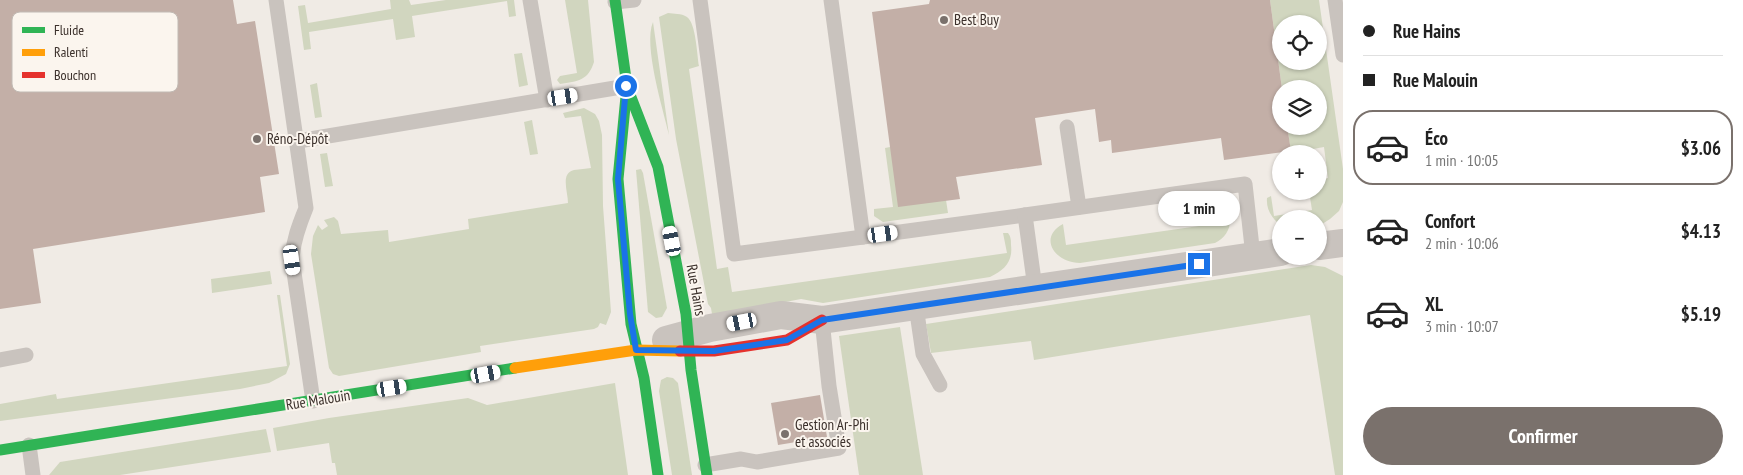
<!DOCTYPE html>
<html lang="fr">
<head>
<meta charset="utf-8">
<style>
	:root { --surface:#fff; --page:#f2f2f2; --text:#222; --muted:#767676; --line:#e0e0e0; --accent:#7a716c }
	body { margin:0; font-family:"PT Sans Narrow",sans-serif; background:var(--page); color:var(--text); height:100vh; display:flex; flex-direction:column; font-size:19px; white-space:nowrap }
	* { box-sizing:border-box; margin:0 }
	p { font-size:16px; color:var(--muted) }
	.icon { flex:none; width:28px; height:28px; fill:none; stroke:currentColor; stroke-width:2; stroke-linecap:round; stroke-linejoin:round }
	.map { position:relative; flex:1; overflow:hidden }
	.side { display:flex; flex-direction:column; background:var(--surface); width:400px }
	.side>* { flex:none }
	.banner { display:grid; align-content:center; height:110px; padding:0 20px; background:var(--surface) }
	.controls { position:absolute; left:1272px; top:15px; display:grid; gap:10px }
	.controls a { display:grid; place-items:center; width:55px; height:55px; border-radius:50%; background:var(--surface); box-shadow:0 1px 4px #0004; font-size:25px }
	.end { position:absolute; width:22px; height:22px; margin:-11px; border:6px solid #1a73e8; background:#fff; box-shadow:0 0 0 2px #fff }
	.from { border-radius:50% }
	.bubble { position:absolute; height:35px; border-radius:18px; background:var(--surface); box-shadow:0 1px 4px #0004; font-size:16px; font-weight:600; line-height:35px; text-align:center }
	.car { position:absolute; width:15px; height:30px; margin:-15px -8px; border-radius:6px; box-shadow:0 0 4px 1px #0007; background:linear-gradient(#fff 24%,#345 0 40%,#fff 0 76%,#345 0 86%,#fff 0) }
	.banner b { display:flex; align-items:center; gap:18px; height:48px; font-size:19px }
	.banner b+b { border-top:1px solid var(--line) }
	.banner i { width:12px; height:12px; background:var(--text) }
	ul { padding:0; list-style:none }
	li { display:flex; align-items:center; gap:15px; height:75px; margin:0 10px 8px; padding:0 10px; border:2px solid transparent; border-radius:20px }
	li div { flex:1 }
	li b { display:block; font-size:19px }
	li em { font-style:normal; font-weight:600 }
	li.active { border-color:var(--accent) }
	li>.icon { width:45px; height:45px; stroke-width:1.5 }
	.button { display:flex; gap:10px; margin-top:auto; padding:10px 20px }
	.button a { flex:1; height:58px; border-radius:30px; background:var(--accent); color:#fff; font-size:20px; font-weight:600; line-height:58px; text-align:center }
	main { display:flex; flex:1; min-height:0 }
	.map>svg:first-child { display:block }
</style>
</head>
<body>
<main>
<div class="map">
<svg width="1343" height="475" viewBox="0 0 1343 475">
	<rect width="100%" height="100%" fill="#f0ebe5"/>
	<!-- green -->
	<g fill="#d1d6bf" fill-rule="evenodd">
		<polygon points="390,0 409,0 411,5 446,0 514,0 516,16 509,17 507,1 412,16 415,37 396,40 393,19 309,32 311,49 304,50 298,6 305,5 308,23 391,9"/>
		<path d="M565 0H588L594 62C588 81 578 81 560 84L557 80 560 76 577 73Z"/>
		<path d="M1270 0H1319L1343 169V202L1339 211 1330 219 1319 226V219H1281V226C1272 218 1266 210 1267 198L1271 196 1274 216 1312 210 1309 191H1319V179L1328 178 1324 147 1291 153 1287 126H1319V89H1282ZM1281 24H1319V61H1281Z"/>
		<path d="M668 13C674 14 681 13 687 17 696 23 697 55 699 66L689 69 717 269 728 267 732 292 1007 253 1003 233H1008C1011 237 1011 240 1011 245 1013 261 1005 270 990 277L823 303 801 299 718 315 712 314 711 308 708 304 676 139 659 17Z"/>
		<path d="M653 22 669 135C663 109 643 45 653 22Z"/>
		<polygon points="522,53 528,85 519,87 514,54"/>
		<polygon points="317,83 322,117 315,118 310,85"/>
		<path d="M584 108 595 114 599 121 602 135 603 206 611 312 606 325 600 323 598 327 594 329 480 346 481 352 339 376 333 374 329 368 311 254 313 236 318 225 322 230 328 226 324 220 334 217 338 221 341 234 388 230 389 242 469 229 468 219 568 203C568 192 560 173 574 170 580 169 586 169 591 168L581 116 565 118 563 113Z"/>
		<polygon points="532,120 538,154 530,155 524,122"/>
		<polygon points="890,147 946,200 948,213 883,222 874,216 874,209 893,207 885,148"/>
		<polygon points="327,153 333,186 325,187 320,154"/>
		<polygon points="641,169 643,173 667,308 662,317 656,318 648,312 636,170"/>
		<path d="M1211 202C1235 207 1236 232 1215 243L1080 263C1056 263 1037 238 1063 224L1066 245 1213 224Z"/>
		<polygon points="1311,265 1325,267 1343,276 1343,475 1335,475 1310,315 1034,360 1031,341 931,353 926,324"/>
		<polygon points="270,271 272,284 212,293 211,279"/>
		<polygon points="277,295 280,295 290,364 286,374 269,383 240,389 0,421 0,404 56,394 57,399 287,366"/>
		<polygon points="900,327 923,475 859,475 839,336"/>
		<polygon points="667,377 673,378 678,383 692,475 672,475 659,391 661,380"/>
		<polygon points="615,383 628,475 337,475 335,463 332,463 329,443 277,451 273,428 329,418 468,398 487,405"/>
		<polygon points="266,429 271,452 120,475 49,475 60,462"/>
	</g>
	<!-- building -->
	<g fill="#c3afa7">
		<polygon points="0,0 233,0 237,24 255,21 279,174 260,177 265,212 33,249 41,303 0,309"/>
		<polygon points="930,0 1270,0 1282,89 1281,126 1287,126 1291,151 1224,160 1221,138 1112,153 1111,140 1099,142 1095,109 1035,118 1042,165 956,177 960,199 898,207 872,12 929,4"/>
		<polygon points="820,395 827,437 778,445 771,403"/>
	</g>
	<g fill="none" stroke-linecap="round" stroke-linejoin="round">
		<!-- lane -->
		<g stroke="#c9c3be" stroke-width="15">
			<path d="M276 0 306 208C299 225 293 241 292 259L313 401"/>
			<polyline points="530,0 547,100"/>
			<polyline points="700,0 734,254 863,237"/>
			<polyline points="831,0 863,237 1025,215"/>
			<polyline points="1335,0 1343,55"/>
			<polyline points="615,2 634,0"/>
			<polyline points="1067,127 1079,207"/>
			<polyline points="298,141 627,86"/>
			<polyline points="1035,288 1025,215 1245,184 1253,256"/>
			<polyline points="916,306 923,354 940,385"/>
			<polyline points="0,360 26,355"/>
			<polyline points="29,445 33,475"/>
			<polyline points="705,465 741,459 757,462 839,448 829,386 822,320"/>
		</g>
		<!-- street -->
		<g stroke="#c9c3be" stroke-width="28">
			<polyline points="1319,246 1343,243"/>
			<polyline points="666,340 710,328 781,315 822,320 1281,252"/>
		</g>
		<!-- fast -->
		<g stroke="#30b455" stroke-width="11">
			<polyline points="615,0 627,86 618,179 631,324 644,378 658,475"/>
			<polyline points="629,92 658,167 686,314 691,370 707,475"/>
			<polyline points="0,450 515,368"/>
		</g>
		<!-- slow -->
		<polyline stroke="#ff9f0a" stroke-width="11" points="515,368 636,350 680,351"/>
		<!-- jam -->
		<polyline stroke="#e5322d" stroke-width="11" points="680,351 714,351 787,340 822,320"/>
	</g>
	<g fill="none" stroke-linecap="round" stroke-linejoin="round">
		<!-- route -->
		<polyline stroke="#1a73e8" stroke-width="6" points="626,86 618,179 630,314 636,350 714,351 787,340 822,320 1199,264"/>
	</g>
	<!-- markers -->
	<g fill="#7a716c" stroke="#fbf5ee" stroke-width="2">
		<circle cx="944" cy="20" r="5"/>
		<circle cx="257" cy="139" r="5"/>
		<circle cx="785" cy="434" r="5"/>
	</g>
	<g text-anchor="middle" stroke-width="4" stroke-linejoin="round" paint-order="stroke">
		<!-- poi labels -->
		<g font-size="15" fill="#3b302b" stroke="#fbf5ee" text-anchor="start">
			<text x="954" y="25">Best Buy</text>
			<text x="267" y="144">Réno-Dépôt</text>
			<text x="795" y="430">Gestion Ar-Phi<tspan x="795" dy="17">et associés</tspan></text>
		</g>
		<!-- street labels -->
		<g font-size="15" fill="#3b302b" stroke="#fbf5ee">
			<text transform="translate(696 290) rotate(80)" y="5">Rue Hains</text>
			<text transform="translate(318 400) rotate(-9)" y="5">Rue Malouin</text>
		</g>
	</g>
	<!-- legend -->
	<rect x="12" y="12" width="166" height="80" rx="8" fill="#fbf5ee" stroke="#c1bab4" stroke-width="1"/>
	<rect x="22" y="27" width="23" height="6" fill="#30b455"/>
	<rect x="22" y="49" width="23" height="7" fill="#ff9f0a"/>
	<rect x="22" y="72" width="23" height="6" fill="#e5322d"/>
	<g font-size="14" fill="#3b302b">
		<text x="54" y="35">Fluide</text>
		<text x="54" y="57">Ralenti</text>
		<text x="54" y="80">Bouchon</text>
	</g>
</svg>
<div class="controls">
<a><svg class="icon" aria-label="locate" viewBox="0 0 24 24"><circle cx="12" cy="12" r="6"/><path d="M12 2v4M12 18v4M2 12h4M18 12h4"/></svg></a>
<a><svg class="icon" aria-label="layers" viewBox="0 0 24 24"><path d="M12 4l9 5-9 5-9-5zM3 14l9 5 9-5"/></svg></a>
<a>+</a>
<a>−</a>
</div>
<i class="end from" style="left:626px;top:86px"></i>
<i class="end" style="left:1199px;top:264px"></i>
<div class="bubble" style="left:1158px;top:191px;width:82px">1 min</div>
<i class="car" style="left:563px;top:97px;rotate:81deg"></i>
<i class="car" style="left:883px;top:234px;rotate:82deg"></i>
<i class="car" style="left:672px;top:241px;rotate:349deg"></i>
<i class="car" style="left:292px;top:260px;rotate:172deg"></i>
<i class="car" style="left:742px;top:322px;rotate:259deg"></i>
<i class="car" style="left:486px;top:374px;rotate:80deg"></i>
<i class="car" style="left:392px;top:388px;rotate:81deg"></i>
</div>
<section class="side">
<div class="banner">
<b><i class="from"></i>Rue Hains</b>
<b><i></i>Rue Malouin</b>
</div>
<ul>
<li class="active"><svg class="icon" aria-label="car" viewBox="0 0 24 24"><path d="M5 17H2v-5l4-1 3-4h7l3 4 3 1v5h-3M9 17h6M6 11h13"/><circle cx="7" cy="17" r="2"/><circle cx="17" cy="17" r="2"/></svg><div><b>Éco</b><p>1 min · 10:05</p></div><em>$3.06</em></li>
<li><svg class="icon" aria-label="car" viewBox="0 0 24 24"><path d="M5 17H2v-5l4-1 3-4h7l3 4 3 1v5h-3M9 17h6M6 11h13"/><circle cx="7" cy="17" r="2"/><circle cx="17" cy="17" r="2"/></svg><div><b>Confort</b><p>2 min · 10:06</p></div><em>$4.13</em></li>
<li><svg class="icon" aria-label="car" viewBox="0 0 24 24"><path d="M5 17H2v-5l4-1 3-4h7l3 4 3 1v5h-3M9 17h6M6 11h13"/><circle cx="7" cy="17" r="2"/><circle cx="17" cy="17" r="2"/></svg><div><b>XL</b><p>3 min · 10:07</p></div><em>$5.19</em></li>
</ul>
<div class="button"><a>Confirmer</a></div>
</section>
</main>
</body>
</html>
